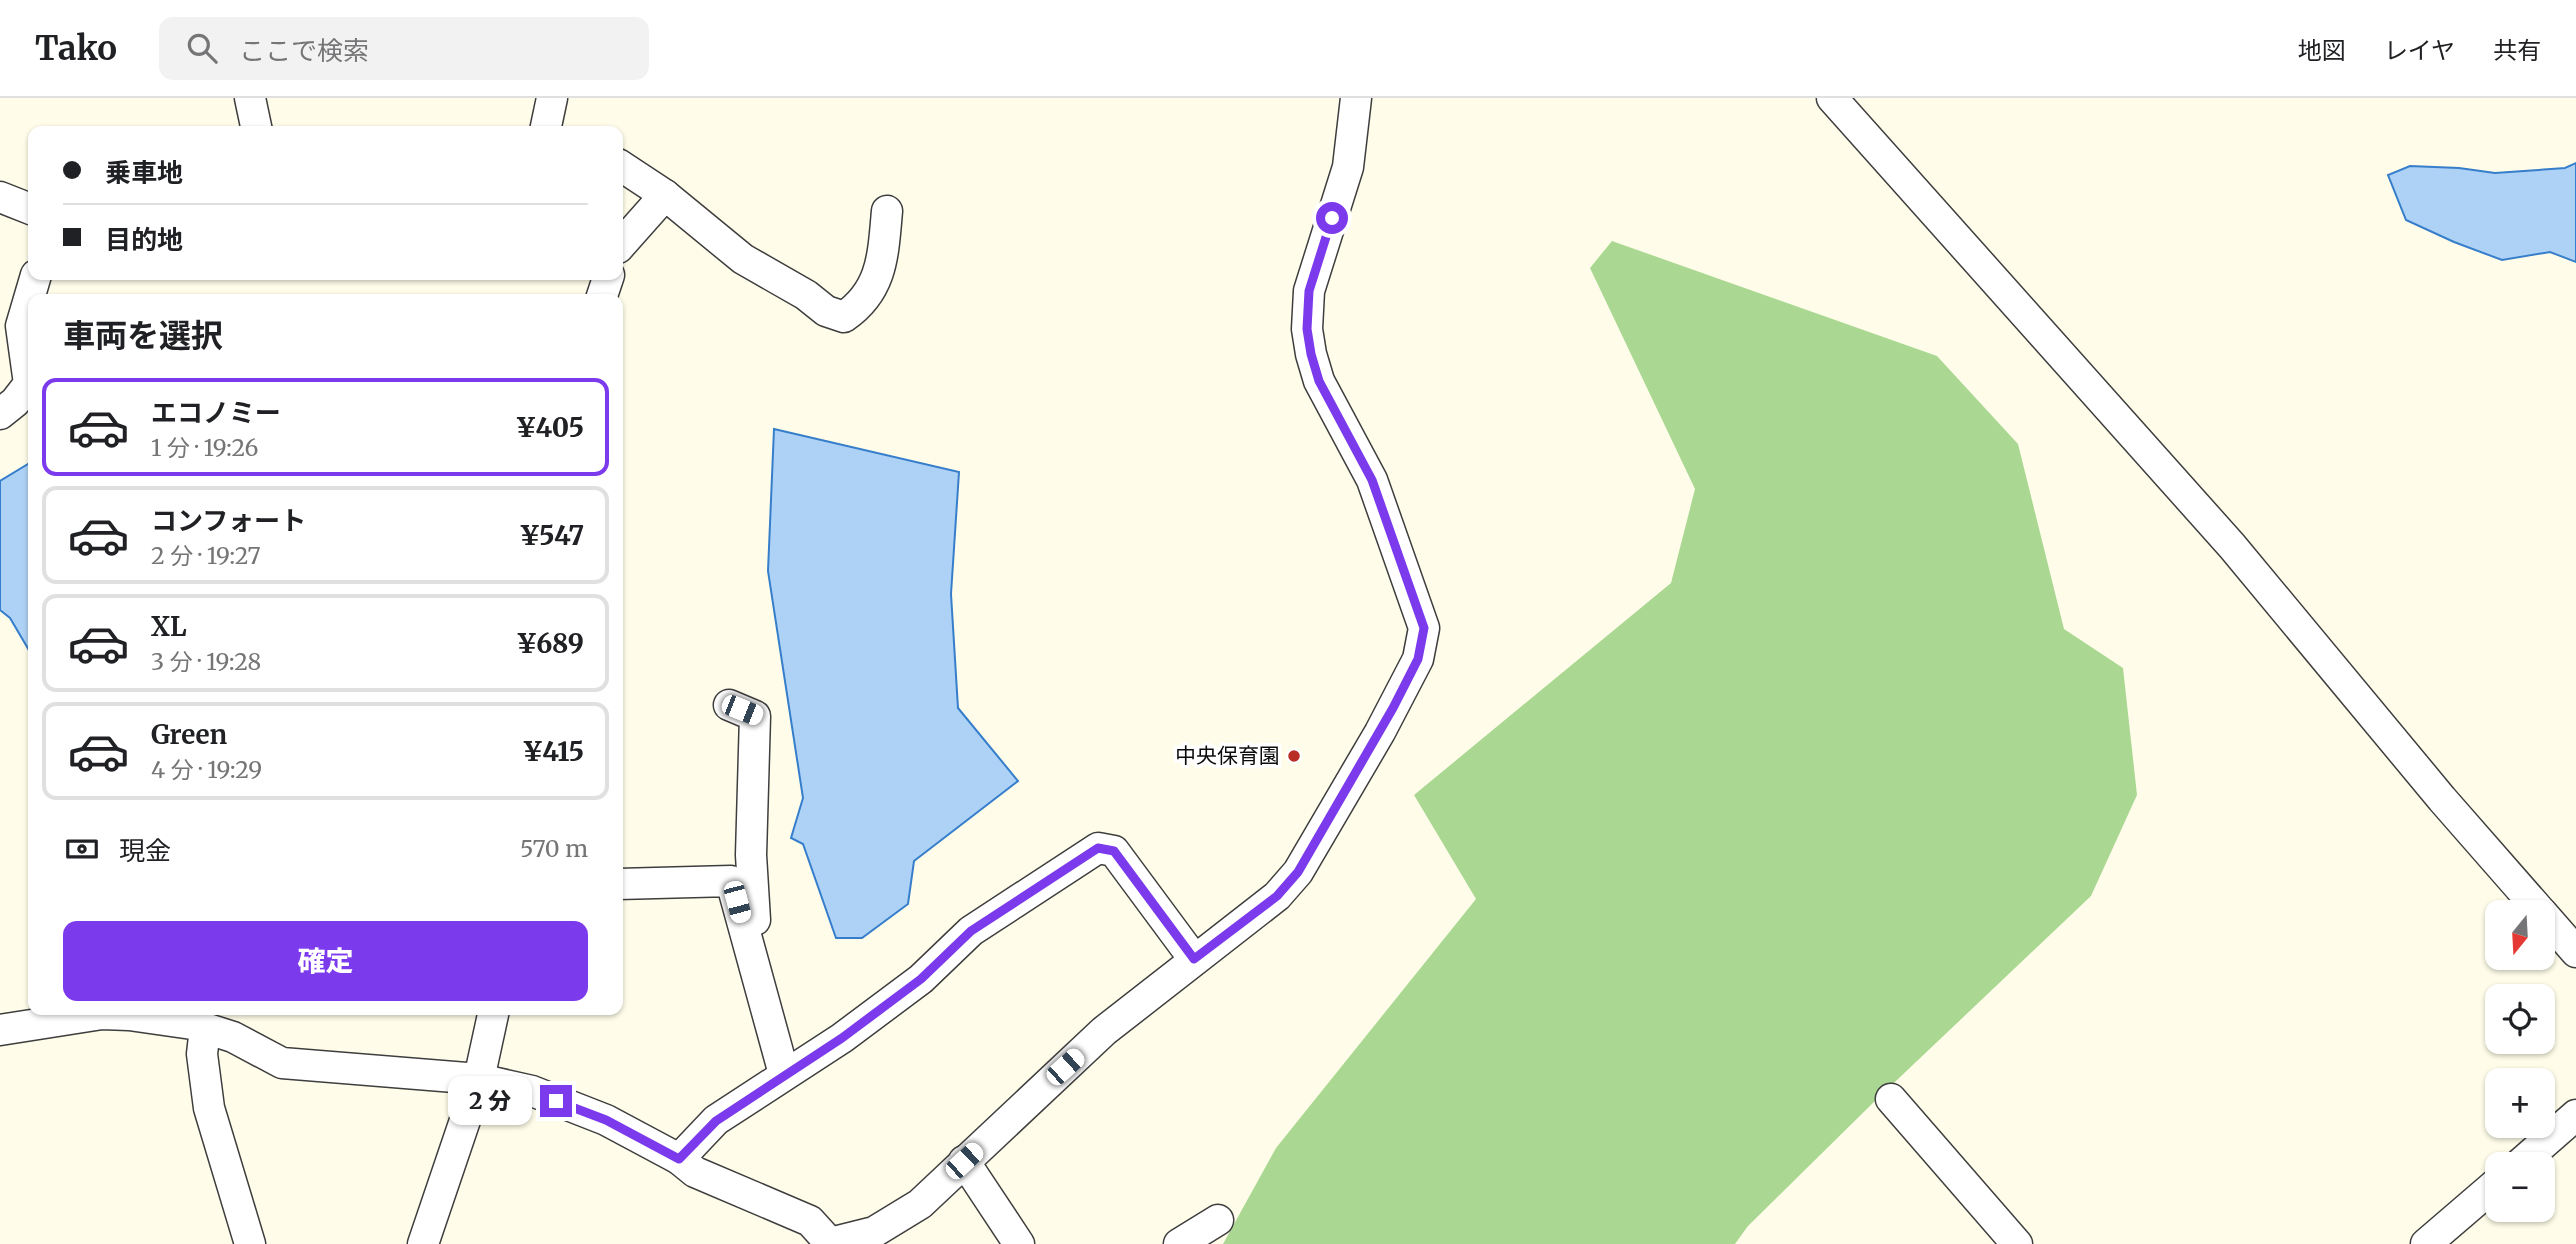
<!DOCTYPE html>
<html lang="ja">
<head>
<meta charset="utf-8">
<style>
	:root { --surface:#fff; --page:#f2f2f2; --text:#202124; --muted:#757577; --line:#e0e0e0; --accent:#7c3aed }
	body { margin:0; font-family:Merriweather,"Noto Sans JP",serif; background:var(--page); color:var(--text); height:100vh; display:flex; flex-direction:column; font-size:26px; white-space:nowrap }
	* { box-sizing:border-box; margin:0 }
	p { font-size:23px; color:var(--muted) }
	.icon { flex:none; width:38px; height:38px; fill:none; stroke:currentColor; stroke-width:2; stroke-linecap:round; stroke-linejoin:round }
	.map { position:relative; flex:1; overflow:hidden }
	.side { position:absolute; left:28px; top:196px; width:595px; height:721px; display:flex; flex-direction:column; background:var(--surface); border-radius:14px; box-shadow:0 2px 5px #0004 }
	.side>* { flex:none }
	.top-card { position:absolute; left:28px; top:28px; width:595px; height:154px; border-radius:14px; box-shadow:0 2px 5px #0004; display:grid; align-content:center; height:154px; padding:0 35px; background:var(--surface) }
	.needle { width:46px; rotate:198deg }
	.fabs { position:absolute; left:2485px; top:802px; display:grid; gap:14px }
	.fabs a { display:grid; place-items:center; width:70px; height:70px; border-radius:14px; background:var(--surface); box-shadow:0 2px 5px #0004; font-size:35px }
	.end { position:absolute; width:32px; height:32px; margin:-16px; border:9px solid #7c3aed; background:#fff; box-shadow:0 0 0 4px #fff }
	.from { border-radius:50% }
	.bubble { position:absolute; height:49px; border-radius:14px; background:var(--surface); box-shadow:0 2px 5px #0004; font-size:23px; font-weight:800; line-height:49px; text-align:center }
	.car { position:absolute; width:21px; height:42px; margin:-21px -10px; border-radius:9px; box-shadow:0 0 5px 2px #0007; background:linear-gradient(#fff 24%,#345 0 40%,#fff 0 76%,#345 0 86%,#fff 0) }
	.top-card b { display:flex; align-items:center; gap:24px; height:66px; font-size:26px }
	.top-card b+b { border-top:2px solid var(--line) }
	.top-card i { width:18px; height:18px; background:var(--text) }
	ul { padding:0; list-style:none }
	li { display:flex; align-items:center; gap:21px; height:98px; margin:0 14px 10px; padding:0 21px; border:4px solid var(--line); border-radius:14px }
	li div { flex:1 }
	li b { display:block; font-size:26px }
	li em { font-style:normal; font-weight:800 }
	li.active { border-color:var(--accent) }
	li>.icon { width:63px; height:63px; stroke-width:1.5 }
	h2 { padding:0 35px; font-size:32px; line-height:84px }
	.pay { display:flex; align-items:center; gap:18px; height:77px; padding:0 35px; font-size:26px }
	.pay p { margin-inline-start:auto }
	.primary-button { display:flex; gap:14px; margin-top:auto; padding:14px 35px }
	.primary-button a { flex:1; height:80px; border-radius:14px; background:var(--accent); color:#fff; font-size:28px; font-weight:800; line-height:80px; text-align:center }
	header { display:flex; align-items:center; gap:42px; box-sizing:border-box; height:98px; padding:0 35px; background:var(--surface); border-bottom:2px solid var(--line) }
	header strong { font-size:33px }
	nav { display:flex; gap:38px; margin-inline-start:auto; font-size:24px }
	.search { width:490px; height:63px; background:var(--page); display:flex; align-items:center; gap:18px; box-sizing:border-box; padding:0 24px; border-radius:14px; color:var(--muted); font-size:26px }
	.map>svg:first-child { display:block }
</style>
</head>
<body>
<header>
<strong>Tako</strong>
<div class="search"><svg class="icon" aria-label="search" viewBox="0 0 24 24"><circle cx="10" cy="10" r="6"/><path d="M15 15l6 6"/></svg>ここで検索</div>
<nav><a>地図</a><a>レイヤ</a><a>共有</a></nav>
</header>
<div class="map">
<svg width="2576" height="1146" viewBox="0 0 2576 1146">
	<rect width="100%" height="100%" fill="#fffde9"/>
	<!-- forest -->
	<polygon fill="#aad893" points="1612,143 1937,258 2018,346 2064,531 2123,570 2137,697 2091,798 1878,1000 1748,1128 1735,1146 1223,1146 1276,1050 1476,801 1414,697 1671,485 1695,391 1590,170"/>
	<!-- water -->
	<g fill="#aed2f5" stroke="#367ecb" stroke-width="2">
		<polygon points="2576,65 2576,164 2550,154 2502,162 2454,144 2406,122 2388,77 2410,68 2459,70 2495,75 2565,70"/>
		<polygon points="774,331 959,374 951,496 958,610 1018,683 914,763 908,806 862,840 836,840 803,746 791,740 803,700 768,473"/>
		<polygon points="33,363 33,559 10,520 0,512 0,383"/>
	</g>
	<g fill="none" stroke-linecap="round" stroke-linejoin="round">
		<defs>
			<g id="minor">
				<polyline points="250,0 257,33"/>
				<polyline points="1832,0 2232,448 2442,701 2541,814"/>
				<polyline points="545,33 552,0"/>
				<path d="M618 66 665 97 743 161 806 197 826 213 844 219C883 192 883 157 887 113"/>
				<polyline points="0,99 33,112"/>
				<polyline points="618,150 665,97"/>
				<polyline points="601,201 609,177"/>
				<polyline points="0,316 15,304 29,286 21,228 36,177"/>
				<polyline points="729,607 755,618 751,757 755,822"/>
				<polyline points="618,786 731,783 784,976"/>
				<polyline points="2543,816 2576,854"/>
				<polyline points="205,930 202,956 209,1010 250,1146"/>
				<polyline points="0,932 102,916 129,917 192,926 233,939 282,965 479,981 532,993 606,1022 679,1061 695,1074 810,1123 830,1145"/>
				<polyline points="1891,1001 2017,1146"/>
				<polyline points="679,1061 716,1022 842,940 921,881 971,833 1098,750 1114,753 1194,861"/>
				<polyline points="964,1063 1019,1146"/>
				<polyline points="2520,1066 2576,1017"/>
				<polyline points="423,1146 479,981 494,912"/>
				<polyline points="826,1146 874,1134 920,1106 1104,933 1277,798 1298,774 1380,634 1418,561 1424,530 1372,382 1319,283 1311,256 1307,231 1309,193 1348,69 1356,0"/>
				<polyline points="1179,1146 1218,1122"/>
				<polyline points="2426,1146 2497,1085"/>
			</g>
		</defs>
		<!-- minor casing -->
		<use href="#minor" stroke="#3e3e3e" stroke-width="33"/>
		<!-- minor -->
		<use href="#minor" stroke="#fff" stroke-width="30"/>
	</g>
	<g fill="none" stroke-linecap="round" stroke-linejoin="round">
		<!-- route -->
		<polyline stroke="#7c3aed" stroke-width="9" points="556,1003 606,1022 679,1061 716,1023 842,940 921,881 971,833 1098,750 1114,753 1194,861 1277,798 1298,774 1393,610 1418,561 1424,530 1372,382 1319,283 1311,256 1307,231 1309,193 1332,120"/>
	</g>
	<!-- markers -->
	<circle fill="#b82f25" stroke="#fff" stroke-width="2.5" cx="1294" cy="658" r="7"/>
	<g text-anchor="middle" stroke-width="7" stroke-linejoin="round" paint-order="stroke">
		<!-- poi labels -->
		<g font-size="21" fill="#0b0b0b" stroke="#fff" text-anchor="end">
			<text x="1280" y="665">中央保育園</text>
		</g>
	</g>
</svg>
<div class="fabs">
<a><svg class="needle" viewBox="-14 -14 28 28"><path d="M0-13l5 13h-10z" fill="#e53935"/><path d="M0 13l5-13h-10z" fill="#757577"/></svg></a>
<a><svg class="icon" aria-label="locate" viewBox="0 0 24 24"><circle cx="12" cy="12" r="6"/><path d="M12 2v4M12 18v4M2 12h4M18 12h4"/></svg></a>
<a>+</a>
<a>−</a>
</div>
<i class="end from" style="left:1332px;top:120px"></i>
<i class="end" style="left:556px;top:1003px"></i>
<div class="bubble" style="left:448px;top:978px;width:84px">2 分</div>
<i class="car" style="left:742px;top:612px;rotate:112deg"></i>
<i class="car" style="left:737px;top:804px;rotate:165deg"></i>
<i class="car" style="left:1065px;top:969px;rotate:48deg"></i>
<i class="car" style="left:964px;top:1063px;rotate:47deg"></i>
<div class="top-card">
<b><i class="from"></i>乗車地</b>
<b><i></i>目的地</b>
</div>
<section class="side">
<h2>車両を選択</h2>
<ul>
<li class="active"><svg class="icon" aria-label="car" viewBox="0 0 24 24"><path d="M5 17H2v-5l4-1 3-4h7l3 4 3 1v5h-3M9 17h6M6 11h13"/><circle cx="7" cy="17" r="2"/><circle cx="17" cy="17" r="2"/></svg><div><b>エコノミー</b><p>1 分 · 19:26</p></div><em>¥405</em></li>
<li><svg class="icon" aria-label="car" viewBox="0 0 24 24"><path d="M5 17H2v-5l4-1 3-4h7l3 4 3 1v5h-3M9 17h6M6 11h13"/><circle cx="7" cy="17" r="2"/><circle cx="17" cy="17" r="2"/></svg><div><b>コンフォート</b><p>2 分 · 19:27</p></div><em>¥547</em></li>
<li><svg class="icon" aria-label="car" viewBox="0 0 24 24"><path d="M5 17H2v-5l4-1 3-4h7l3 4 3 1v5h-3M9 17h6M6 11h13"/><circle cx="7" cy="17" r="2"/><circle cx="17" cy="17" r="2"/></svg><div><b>XL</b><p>3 分 · 19:28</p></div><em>¥689</em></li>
<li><svg class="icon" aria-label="car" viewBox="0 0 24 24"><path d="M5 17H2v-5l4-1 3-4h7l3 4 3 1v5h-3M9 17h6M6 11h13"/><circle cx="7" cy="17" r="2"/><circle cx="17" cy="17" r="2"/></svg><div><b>Green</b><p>4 分 · 19:29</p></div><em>¥415</em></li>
</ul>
<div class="pay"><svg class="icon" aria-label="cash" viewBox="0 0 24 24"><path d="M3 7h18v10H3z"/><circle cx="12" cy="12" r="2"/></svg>現金<p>570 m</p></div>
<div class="primary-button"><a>確定</a></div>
</section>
</div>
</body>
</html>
